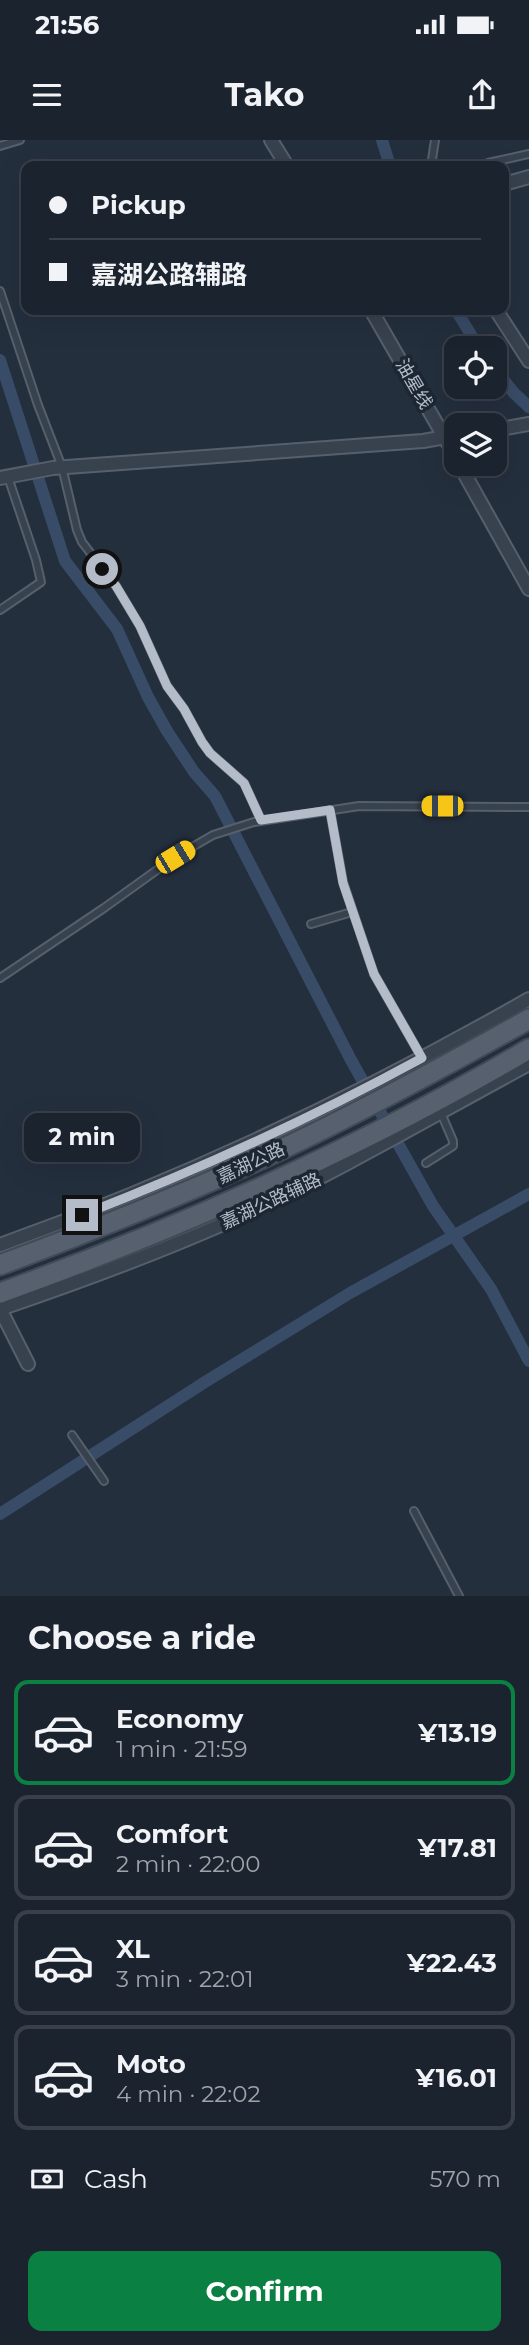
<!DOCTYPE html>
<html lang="en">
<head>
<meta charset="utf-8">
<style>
	:root { --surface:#1b232e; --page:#242b36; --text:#f1f3f6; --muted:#a0a4aa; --line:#39404a; --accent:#0b8043 }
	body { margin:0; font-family:Montserrat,"Noto Sans SC",sans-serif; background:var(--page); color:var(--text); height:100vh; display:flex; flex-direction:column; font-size:26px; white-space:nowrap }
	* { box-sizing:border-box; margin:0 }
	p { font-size:23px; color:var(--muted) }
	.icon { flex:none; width:38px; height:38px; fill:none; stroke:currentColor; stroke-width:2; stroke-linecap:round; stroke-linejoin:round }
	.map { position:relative; height:1456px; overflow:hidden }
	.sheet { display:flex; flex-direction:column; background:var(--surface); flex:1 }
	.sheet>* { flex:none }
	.top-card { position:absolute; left:21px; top:21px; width:488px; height:154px; border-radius:14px; box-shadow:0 7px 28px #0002,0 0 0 2px var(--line); display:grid; align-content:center; height:154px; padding:0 28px; background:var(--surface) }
	.controls { position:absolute; left:444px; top:196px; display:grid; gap:14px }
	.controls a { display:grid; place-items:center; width:63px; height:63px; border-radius:14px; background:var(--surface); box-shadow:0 7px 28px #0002,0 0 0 2px var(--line); font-size:35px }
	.end { position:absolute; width:32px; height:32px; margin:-16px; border:9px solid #b4bcc9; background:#111; box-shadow:0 0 0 4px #111 }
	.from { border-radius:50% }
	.bubble { position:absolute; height:49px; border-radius:14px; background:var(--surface); box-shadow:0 7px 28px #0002,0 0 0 2px var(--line); font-size:23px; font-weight:700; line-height:49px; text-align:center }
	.car { position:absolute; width:21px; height:42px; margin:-21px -10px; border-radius:9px; box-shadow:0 0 5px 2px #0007; background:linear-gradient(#f5c518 24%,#345 0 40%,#f5c518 0 76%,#345 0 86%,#f5c518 0) }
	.top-card b { display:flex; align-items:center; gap:24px; height:66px; font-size:26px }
	.top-card b+b { border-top:2px solid var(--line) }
	.top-card i { width:18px; height:18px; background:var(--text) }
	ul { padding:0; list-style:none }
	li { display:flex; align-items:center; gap:21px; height:105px; margin:0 14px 10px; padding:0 14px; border:4px solid var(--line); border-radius:14px }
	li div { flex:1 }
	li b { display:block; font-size:26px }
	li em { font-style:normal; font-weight:700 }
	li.selected { border-color:var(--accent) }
	li>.icon { width:63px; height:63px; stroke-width:1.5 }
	h2 { padding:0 28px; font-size:32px; line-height:84px }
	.pay { display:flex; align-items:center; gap:18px; height:77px; padding:0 28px; font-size:26px }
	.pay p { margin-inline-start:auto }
	.button { display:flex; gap:14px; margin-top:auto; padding:14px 28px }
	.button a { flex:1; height:80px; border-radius:14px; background:var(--accent); color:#fff; font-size:28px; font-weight:700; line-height:80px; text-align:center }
	.status { display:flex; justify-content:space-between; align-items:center; height:49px; padding:0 35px; background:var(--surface); direction:ltr }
	.status svg { height:19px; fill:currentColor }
	header { display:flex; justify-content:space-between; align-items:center; height:91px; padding:0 28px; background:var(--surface); font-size:32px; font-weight:700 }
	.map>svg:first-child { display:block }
</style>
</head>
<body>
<div class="status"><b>21:56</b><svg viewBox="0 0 49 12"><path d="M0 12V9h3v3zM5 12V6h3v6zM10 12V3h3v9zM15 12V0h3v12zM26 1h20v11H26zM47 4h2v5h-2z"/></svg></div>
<header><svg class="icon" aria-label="menu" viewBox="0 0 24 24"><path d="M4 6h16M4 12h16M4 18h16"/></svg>Tako<svg class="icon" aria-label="share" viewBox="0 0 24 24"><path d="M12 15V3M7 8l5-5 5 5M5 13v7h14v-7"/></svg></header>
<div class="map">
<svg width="529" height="1456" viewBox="0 0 529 1456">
	<rect width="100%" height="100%" fill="#242f3e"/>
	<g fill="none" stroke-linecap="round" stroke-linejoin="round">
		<!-- canal -->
		<g stroke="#394c67" stroke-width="12">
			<polyline points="382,0 390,26"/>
			<polyline points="456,170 479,208"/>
			<polyline points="0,220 65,421 117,489 148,557 167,591 194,632 215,656 351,920 433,1066 491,1149 529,1221"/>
			<polyline points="495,229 514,253 529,267"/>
			<polyline points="0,1374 205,1242 350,1153 529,1054"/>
		</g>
		<defs>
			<g id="lane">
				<polyline points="0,6 20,0"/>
				<polyline points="431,26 435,0"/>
				<polyline points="488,26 488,23 529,14"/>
				<polyline points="0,151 38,265 62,327 77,390 82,402 116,446 140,486 167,546 184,569 202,602 210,613 244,643 261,680"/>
				<polyline points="0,470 41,442 36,420 8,337"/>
				<polyline points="330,670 343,742 374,834 422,918"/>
				<polyline points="311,784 352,772"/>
				<polyline points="0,838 104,768 175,717 213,695 254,682 359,666 529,667"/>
				<polyline points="426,1023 453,1006 453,1001 441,973"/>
				<polyline points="72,1295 104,1341"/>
				<polyline points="414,1371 459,1456"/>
			</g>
			<g id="street">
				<polyline points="271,0 287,26"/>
				<polyline points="504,44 529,37"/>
				<polyline points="371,170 457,319"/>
				<polyline points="496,170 529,221"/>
				<polyline points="495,290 529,284"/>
				<polyline points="459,324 529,449"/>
				<polyline points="0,338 53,328 423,301 457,295"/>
				<path d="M0 1105C184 1039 359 956 529 859"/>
				<path d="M0 1169C82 1141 164 1111 243 1075 341 1030 434 975 529 924"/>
				<polyline points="0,1169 28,1224"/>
			</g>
			<g id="primary">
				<path d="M0 1125C94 1090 189 1053 280 1010 365 970 447 925 529 879"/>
				<path d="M0 1153C183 1087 361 1008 529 909"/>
			</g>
		</defs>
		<!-- lane casing -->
		<use href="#lane" stroke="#565f6c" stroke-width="10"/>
		<!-- street casing -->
		<use href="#street" stroke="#565f6c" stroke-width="16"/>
		<!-- primary casing -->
		<use href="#primary" stroke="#414a57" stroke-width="23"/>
		<!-- lane -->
		<use href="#lane" stroke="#38414e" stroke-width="6"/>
		<!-- street -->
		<use href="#street" stroke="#38414e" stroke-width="12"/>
		<!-- primary -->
		<use href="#primary" stroke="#56606e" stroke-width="19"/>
	</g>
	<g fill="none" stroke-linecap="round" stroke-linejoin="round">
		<!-- route -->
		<path stroke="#b4bcc9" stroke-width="9" d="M82 1075C198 1030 312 978 422 918L374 834 343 743 330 670 261 680 244 643 210 613 202 602 184 569 167 546 140 486 116 446 102 429"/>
	</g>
	<g text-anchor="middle" stroke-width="7" stroke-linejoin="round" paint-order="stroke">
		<!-- street labels -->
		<g font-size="18" fill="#b4bcc9" stroke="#1d2633">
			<text transform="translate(414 244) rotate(60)" y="6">油星线</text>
			<text transform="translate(251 1023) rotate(-25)" y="6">嘉湖公路</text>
			<text transform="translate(271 1061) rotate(-25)" y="6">嘉湖公路辅路</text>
		</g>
	</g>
</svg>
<div class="controls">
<a><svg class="icon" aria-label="locate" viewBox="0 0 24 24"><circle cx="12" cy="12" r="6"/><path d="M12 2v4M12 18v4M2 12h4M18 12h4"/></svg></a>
<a><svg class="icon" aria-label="layers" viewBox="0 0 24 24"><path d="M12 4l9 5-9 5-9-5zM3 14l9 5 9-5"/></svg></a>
</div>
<i class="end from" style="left:102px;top:429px"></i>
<i class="end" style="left:82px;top:1075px"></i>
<div class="bubble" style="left:24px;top:973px;width:116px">2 min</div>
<i class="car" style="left:442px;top:666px;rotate:270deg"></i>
<i class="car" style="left:175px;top:717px;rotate:59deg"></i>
<div class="top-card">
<b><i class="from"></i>Pickup</b>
<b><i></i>嘉湖公路辅路</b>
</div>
</div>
<section class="sheet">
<h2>Choose a ride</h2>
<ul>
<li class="selected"><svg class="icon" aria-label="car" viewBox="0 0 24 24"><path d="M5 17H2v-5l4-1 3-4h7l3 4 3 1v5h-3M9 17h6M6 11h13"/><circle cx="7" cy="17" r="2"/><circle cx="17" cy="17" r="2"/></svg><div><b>Economy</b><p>1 min · 21:59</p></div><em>¥13.19</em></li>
<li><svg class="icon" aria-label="car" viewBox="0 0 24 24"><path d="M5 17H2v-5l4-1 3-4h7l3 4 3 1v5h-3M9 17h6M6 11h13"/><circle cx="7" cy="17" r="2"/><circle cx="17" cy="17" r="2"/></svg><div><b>Comfort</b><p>2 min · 22:00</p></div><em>¥17.81</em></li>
<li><svg class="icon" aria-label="car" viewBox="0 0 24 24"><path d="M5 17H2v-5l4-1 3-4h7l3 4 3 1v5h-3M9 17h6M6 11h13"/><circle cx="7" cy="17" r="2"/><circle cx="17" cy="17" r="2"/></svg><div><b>XL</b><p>3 min · 22:01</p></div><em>¥22.43</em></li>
<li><svg class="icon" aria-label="car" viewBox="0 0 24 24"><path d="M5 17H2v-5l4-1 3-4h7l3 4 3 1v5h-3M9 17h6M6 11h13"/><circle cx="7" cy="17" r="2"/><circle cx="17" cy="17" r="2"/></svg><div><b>Moto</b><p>4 min · 22:02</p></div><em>¥16.01</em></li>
</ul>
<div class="pay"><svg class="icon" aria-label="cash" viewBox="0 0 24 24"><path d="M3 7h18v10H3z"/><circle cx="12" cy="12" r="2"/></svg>Cash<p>570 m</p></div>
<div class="button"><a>Confirm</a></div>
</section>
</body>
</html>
